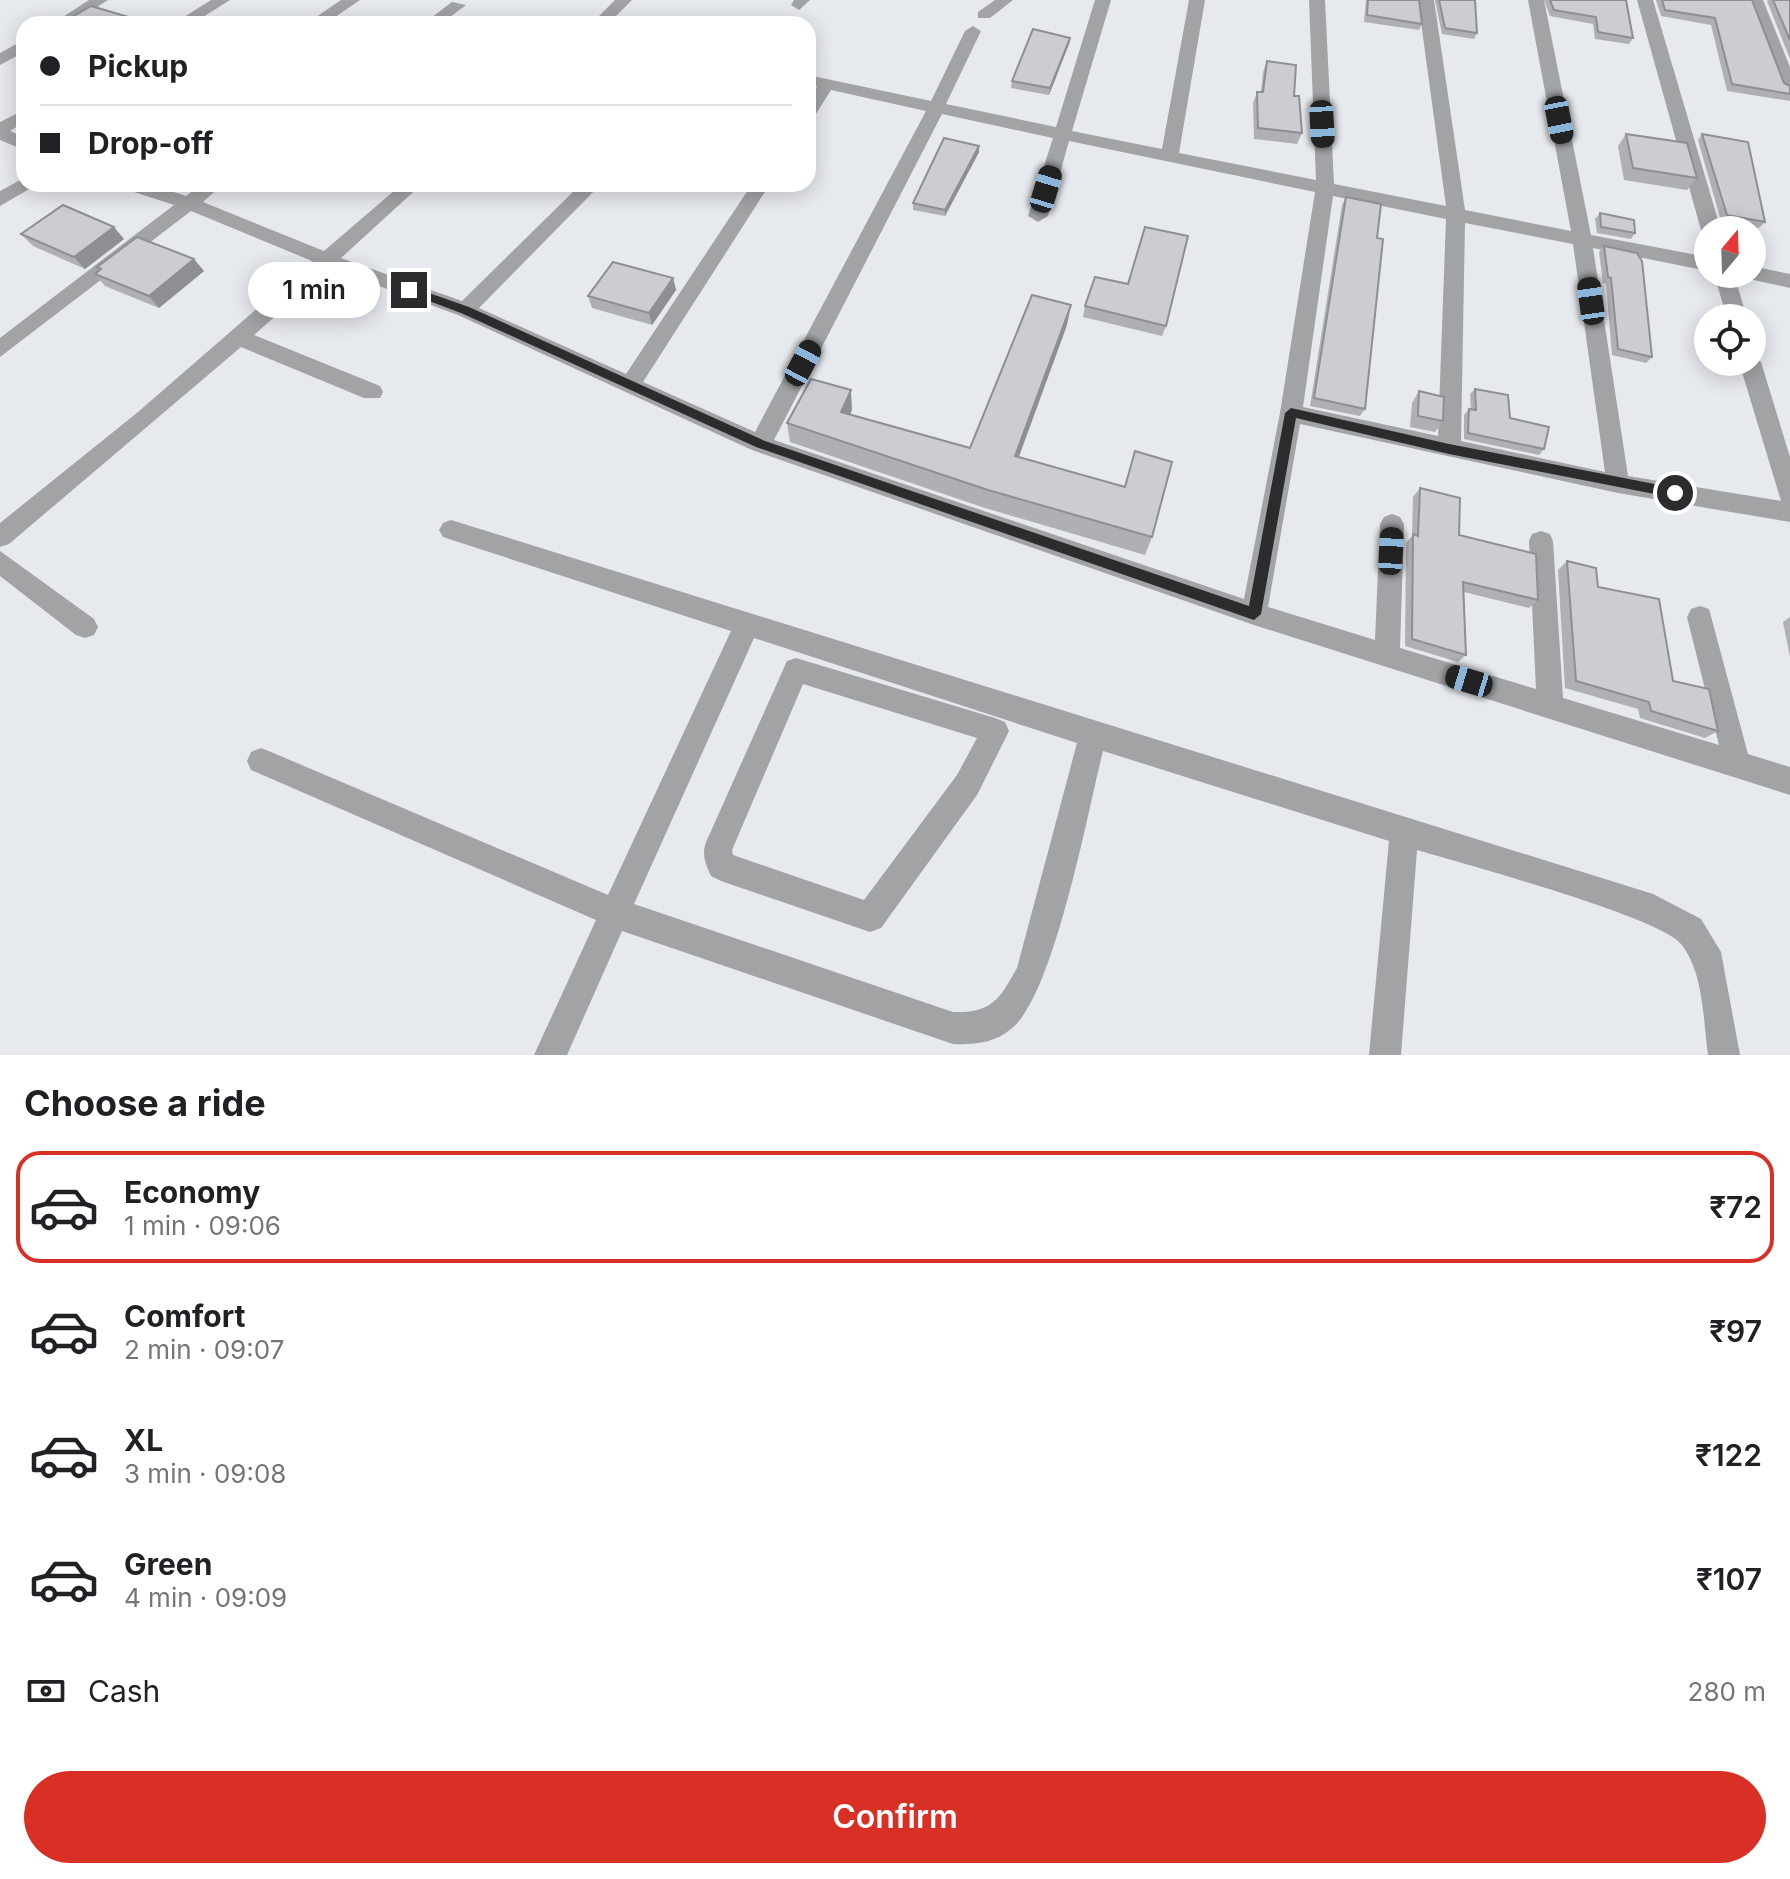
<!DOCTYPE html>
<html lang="en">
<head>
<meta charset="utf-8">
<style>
	:root { --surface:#fff; --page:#f2f2f2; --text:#202124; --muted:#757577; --line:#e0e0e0; --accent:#d93025 }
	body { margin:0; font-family:Inter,sans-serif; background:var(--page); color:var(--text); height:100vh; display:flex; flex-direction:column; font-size:30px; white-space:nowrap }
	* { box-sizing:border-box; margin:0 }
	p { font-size:26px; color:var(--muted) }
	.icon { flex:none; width:44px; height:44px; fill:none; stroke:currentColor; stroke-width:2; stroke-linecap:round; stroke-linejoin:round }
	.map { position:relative; height:1055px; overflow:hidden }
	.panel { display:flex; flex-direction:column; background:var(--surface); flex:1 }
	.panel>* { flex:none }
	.banner { position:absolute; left:16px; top:16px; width:800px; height:176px; border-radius:24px; box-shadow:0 4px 20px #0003; display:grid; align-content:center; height:176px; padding:0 24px; background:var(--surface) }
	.needle { width:52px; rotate:19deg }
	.buttons { position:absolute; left:1694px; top:216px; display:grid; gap:16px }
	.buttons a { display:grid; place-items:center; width:72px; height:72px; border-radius:50%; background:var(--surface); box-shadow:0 4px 20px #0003; font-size:40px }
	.end { position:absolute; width:36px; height:36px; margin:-18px; border:10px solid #2b2c2e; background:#fff; box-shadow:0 0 0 4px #fff }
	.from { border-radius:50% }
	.bubble { position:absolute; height:56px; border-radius:28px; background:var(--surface); box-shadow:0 4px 20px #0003; font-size:26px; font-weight:600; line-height:56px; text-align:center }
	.car { position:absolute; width:24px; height:48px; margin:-24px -12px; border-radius:10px; box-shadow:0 0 6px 2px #0007; background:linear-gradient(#222 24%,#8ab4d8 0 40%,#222 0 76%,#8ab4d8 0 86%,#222 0) }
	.banner b { display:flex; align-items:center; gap:28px; height:76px; font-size:30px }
	.banner b+b { border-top:2px solid var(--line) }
	.banner i { width:20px; height:20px; background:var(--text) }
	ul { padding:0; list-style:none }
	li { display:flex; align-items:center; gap:24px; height:112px; margin:0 16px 12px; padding:0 8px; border:4px solid transparent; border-radius:24px }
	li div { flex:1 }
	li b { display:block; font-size:30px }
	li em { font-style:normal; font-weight:600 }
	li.active { border-color:var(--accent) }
	li>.icon { width:72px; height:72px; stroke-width:1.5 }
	h2 { padding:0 24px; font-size:36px; line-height:96px }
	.pay { display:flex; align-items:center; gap:20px; height:88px; padding:0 24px; font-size:30px }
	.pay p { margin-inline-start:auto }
	.primary-button { display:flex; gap:16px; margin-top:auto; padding:16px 24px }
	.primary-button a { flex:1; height:92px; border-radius:48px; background:var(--accent); color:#fff; font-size:32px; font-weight:600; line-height:92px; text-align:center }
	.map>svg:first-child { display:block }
</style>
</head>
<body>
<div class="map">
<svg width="1790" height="1055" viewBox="0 0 1790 1055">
	<rect width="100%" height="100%" fill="#e6e9ee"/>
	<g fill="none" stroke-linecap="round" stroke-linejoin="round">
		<!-- minor -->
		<g fill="#a1a3a5" fill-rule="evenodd">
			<polygon points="89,0 108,0 71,24 52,24"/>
			<polygon points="211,0 230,0 192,24 173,24"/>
			<polygon points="341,0 360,0 325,24 306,24"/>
			<polygon points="615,0 632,0 608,24 591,24"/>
			<polygon points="794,0 810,0 799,10 791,5"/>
			<polygon points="995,0 1013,0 990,18 978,18 978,12"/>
			<path d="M1095 0H1111L1072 131 1162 149 1189 0H1205L1179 153 1316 180 1309 0H1325L1334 184 1446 206 1418 0H1434L1465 210 1571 231 1528 0H1544L1591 235 1708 257V271L1593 248 1628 476 1781 501 1739 362H1752V355L1761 362 1790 457V522L1618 493 1300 424 1268 607 1375 640 1380 524 1384 517 1392 514 1400 517 1404 524 1400 648 1536 689 1529 541 1532 534 1541 531 1550 534 1553 541 1563 698 1719 745 1687 617 1691 609 1700 606 1709 609 1748 754 1790 767V795L1254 625 752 450 458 315 330 268 254 335 380 386 383 392 380 398H364L241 347 9 544 0 547V523L138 412 312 261 191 211 0 357V338L174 205 122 188 120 184H149L186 196 202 184H223L203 202 324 251 402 184H422L341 258 462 301 581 184H601L479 308 626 374 752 184H770L643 382 755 432 926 111 831 90 814 117 808 118V100L817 87 808 85V75L931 101 965 31 973 26 981 31 946 104 1056 127ZM942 114 1053 138 1028 216 1038 222 1048 216 1069 141 1315 192 1280 413 1244 599 774 440ZM1333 196 1446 219 1438 436 1303 407ZM1465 223 1573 244 1605 472 1461 441Z"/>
			<polygon points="1637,0 1653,0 1721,230 1708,230 1708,236 1701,230"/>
			<polygon points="1747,0 1763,0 1790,67 1790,93 1782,88"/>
			<polygon points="452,2 466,5 441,24 423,24"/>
			<polygon points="24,40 24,52 0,65 0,53"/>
			<polygon points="24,110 24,122 10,131 24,137 24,150 0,140 0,122"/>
			<polygon points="24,178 24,184 33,184 31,188 0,206 0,191"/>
			<polygon points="1752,266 1790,274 1790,288 1745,278 1743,274 1752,274"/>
			<polygon points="1714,274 1734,274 1747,318 1727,318"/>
			<path d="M451 520 1653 894 1701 919 1721 952 1740 1055H1708C1703 1019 1704 973 1681 944 1660 917 1461 863 1417 850L1401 1055H1369L1389 841 1103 751C1088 810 1054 996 1011 1029 995 1043 973 1045 953 1044L622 931 567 1055H534L596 920 251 770 247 761 251 752 261 748 271 752 608 895 731 631 443 537 439 530 443 523ZM754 638 1077 743 1017 968C999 1000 992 1013 953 1012L634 904Z"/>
			<polygon points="0,551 94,619 98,627 94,635 85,638 76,635 0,576"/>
			<path d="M796 658 995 718 1005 722 1009 731 977 795 881 928 870 932 721 881 711 876C705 863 701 853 707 840L787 661ZM803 684 977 738 957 775 864 900 733 855 732 850Z"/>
		</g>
	</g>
	<!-- wall -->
	<g fill="#afafb5">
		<polygon points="1366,0 1419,0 1422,24 1419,30 1364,22"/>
		<polygon points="1435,0 1475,0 1477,33 1474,39 1442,34"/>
		<polygon points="1544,0 1626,0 1633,38 1629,44 1595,39 1593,24 1550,16"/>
		<polygon points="1656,0 1752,0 1784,83 1790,94 1790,101 1727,91 1711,25 1661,16"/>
		<polygon points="1768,0 1790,0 1790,59 1767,1"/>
		<polygon points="1070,38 1069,44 1049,95 1011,88 1012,81"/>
		<polygon points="1267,61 1294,96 1302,133 1297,144 1254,139 1253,103 1257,92 1261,92 1263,72"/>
		<polygon points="1626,134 1697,178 1687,190 1624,180 1618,146"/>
		<polygon points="1702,134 1765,222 1759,228 1721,221 1698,140"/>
		<polygon points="979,152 945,216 913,210 913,203"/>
		<polygon points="1346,197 1365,409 1360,416 1310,406 1342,205"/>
		<polygon points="1600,213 1635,233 1631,239 1597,233 1595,219"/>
		<polygon points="21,234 124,239 85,269 33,246"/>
		<polygon points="1604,246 1652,357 1646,363 1612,355 1606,284 1603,283 1599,252"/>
		<polygon points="97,267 204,271 159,308 105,286 95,274 100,270"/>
		<polygon points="673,278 676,290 652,325 592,308 588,296"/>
		<polygon points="1085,306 1166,326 1162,336 1083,317"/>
		<polygon points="1067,325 1019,457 1124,487 1135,451 1152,537 1145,555 985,508 790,442 787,423 852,410 850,414 970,448"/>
		<polygon points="1475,389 1544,449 1539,455 1464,439 1464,415 1469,409 1471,409 1470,394"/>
		<polygon points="1419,391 1443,421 1435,432 1410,427 1412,403"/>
		<polygon points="1420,488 1459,535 1538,600 1529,608 1464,592 1466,655 1458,662 1405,646 1406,543 1412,536 1413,497"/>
		<polygon points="1567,561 1598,587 1673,681 1718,731 1705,738 1640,718 1638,709 1565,688 1558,570"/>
		<polygon points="1790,617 1790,657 1783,622"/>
	</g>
	<!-- shaded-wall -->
	<g fill="#8f8f93">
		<polygon points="1070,38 1069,44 1049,95 1050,88"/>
		<polygon points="979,146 979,152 945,216 945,210"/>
		<polygon points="114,227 124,239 85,269 74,257"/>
		<polygon points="194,259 204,271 159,308 149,296"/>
		<polygon points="673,278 676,290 652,325 649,313"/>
		<polygon points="1071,305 1067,325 1012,475 1015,456"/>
		<polygon points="851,390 852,410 842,431 841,412"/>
	</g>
	<!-- building -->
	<g fill="#ccccd2" stroke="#8f8f93" stroke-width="2">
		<polygon points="1368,0 1419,0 1422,24 1367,15"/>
		<polygon points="1439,0 1475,0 1477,33 1445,28"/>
		<polygon points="1550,0 1626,0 1633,38 1598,32 1596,17 1554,10"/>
		<polygon points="1662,0 1752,0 1784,83 1790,86 1790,94 1732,84 1715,18 1665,10"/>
		<polygon points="1773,0 1790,0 1790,40"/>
		<polygon points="91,6 139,20 133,24 60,24"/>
		<polygon points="1033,29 1070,38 1050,88 1012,81"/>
		<polygon points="1267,61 1296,65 1294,96 1299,96 1302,133 1258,128 1257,92 1263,92"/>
		<polygon points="1626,134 1687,143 1697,178 1633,168"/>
		<polygon points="1702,134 1748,142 1765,222 1727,215"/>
		<polygon points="944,138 979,146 945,210 913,203"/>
		<polygon points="1346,197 1381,204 1377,238 1383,239 1365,409 1314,398"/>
		<polygon points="63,205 114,227 74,257 21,234"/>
		<polygon points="1600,213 1634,220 1635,233 1601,227"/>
		<polygon points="1145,227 1188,236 1166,326 1085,306 1095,277 1128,284"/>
		<polygon points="137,237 194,259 149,296 95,274 101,269 97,267"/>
		<polygon points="1604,246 1637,253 1642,261 1652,357 1618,349 1611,278 1608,277"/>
		<polygon points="613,262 673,278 649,313 588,296"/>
		<polygon points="1032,295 1071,305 1015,456 1125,487 1135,451 1172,462 1152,537 988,490 787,423 811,379 851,390 841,412 970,448"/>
		<polygon points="1475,389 1508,395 1510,418 1549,427 1544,449 1468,433 1469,409 1476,410"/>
		<polygon points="1419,391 1444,397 1443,421 1418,416"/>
		<polygon points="1420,488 1460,498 1459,535 1536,554 1538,600 1463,582 1466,655 1412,639 1413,534 1418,536"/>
		<polygon points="1567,561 1596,568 1598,587 1659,599 1673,681 1709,689 1718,731 1651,711 1649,702 1576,681"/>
	</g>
	<!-- route -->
	<polygon fill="#2b2c2e" points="409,286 469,307 765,441 1249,606 1285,413 1291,408 1449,444 1675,488 1682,493 1675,498 1449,454 1296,418 1261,614 1254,620 756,447 461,313 405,292"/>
</svg>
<div class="buttons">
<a><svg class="needle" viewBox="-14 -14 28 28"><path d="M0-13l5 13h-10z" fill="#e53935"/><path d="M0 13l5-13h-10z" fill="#757577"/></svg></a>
<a><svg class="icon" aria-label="locate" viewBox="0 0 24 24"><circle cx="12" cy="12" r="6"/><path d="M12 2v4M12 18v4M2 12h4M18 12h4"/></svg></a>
</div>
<i class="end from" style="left:1675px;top:493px"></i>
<i class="end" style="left:409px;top:290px"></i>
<div class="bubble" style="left:248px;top:262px;width:132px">1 min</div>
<i class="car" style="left:1559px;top:120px;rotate:169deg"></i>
<i class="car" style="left:1322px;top:124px;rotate:177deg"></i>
<i class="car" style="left:1046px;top:189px;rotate:17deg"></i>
<i class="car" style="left:1591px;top:301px;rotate:352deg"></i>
<i class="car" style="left:803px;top:363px;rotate:28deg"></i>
<i class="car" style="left:1391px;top:551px;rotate:3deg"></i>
<i class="car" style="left:1469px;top:681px;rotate:287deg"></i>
<div class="banner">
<b><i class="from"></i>Pickup</b>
<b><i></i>Drop-off</b>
</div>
</div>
<section class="panel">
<h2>Choose a ride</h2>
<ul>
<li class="active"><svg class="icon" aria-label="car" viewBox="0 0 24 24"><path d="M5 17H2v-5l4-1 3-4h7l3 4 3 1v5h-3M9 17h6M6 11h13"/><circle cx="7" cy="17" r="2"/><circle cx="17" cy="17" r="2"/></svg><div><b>Economy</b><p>1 min · 09:06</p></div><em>₹72</em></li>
<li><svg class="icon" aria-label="car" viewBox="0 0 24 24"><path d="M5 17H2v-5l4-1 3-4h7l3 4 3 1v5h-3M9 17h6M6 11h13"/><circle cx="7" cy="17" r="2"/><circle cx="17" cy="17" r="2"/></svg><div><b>Comfort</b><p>2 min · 09:07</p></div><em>₹97</em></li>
<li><svg class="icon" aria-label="car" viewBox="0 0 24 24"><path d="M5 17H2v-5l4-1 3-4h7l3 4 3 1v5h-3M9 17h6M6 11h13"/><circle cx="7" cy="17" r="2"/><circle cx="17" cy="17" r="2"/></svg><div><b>XL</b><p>3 min · 09:08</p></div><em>₹122</em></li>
<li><svg class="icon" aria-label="car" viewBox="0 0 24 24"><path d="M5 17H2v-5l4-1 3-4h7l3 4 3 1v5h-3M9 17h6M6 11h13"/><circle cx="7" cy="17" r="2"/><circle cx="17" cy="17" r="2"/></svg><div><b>Green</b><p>4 min · 09:09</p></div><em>₹107</em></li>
</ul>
<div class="pay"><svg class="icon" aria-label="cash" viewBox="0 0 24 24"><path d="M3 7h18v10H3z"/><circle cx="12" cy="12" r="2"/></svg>Cash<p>280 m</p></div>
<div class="primary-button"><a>Confirm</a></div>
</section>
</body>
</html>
